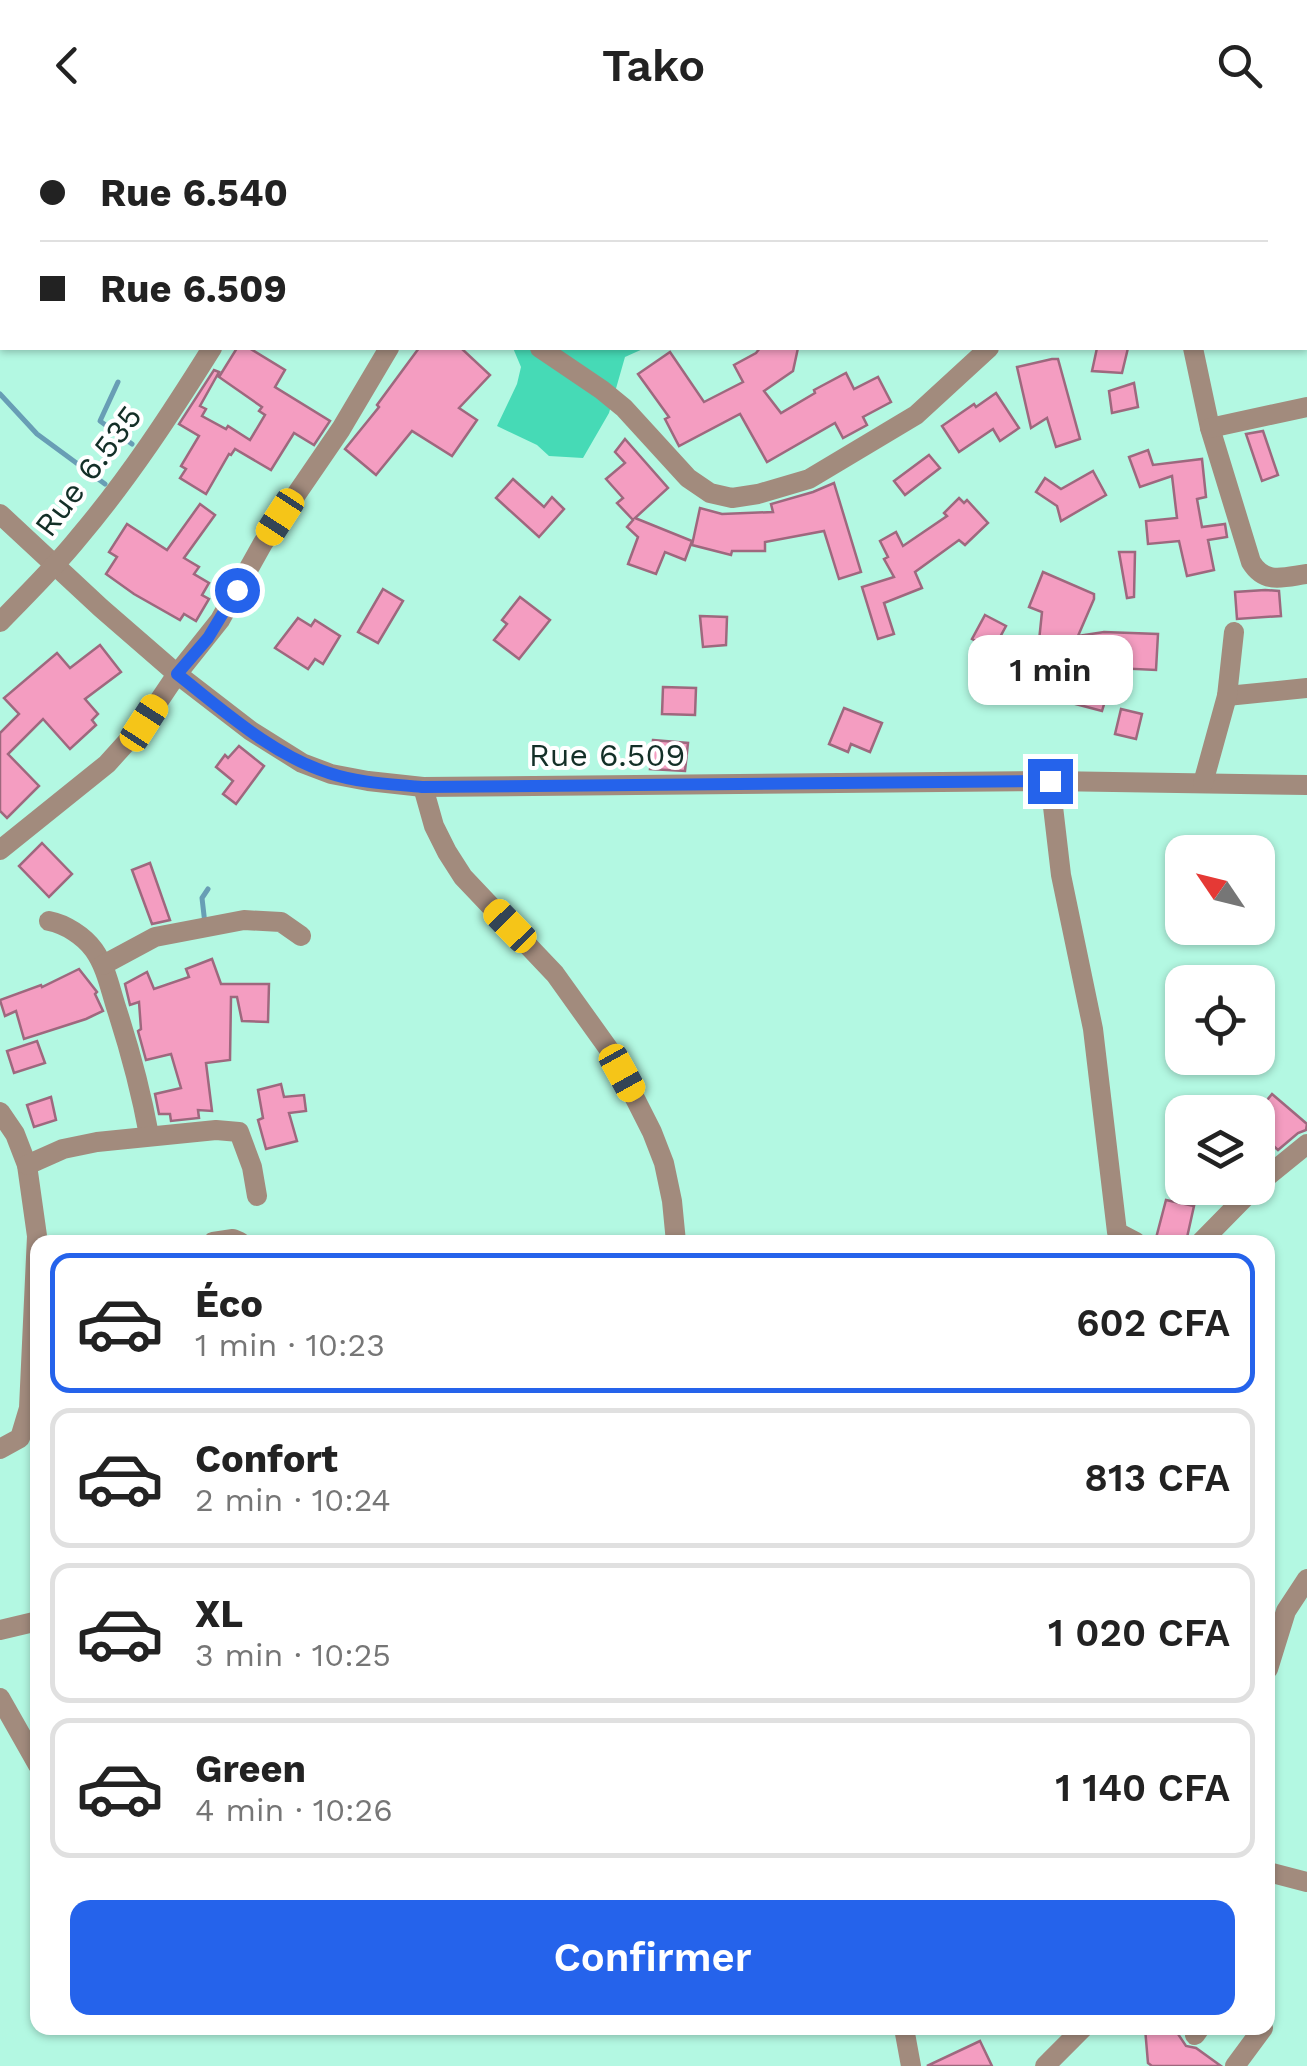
<!DOCTYPE html>
<html lang="fr">
<head>
<meta charset="utf-8">
<style>
	:root { --surface:#fff; --page:#f6f6f6; --text:#222; --muted:#767676; --line:#e0e0e0; --accent:#2563eb }
	body { margin:0; font-family:"Work Sans",sans-serif; background:var(--page); color:var(--text); height:100vh; display:flex; flex-direction:column; font-size:38px; white-space:nowrap }
	* { box-sizing:border-box; margin:0 }
	p { font-size:32px; color:var(--muted) }
	.icon { flex:none; width:55px; height:55px; fill:none; stroke:currentColor; stroke-width:2; stroke-linecap:round; stroke-linejoin:round }
	.map { position:relative; flex:1; overflow:hidden }
	.side { position:absolute; left:30px; top:1105px; width:1245px; height:800px; display:flex; flex-direction:column; background:var(--surface); border-radius:20px; box-shadow:0 2px 8px #0004 }
	.side>* { flex:none }
	.hud { position:absolute; left:0px; top:0px; width:1308px; height:220px; box-shadow:0 2px 8px #0004; display:grid; align-content:center; height:220px; padding:0 40px; background:var(--surface) }
	.needle { width:65px; rotate:305deg }
	.buttons { position:absolute; left:1165px; top:705px; display:grid; gap:20px }
	.buttons a { display:grid; place-items:center; width:110px; height:110px; border-radius:20px; background:var(--surface); box-shadow:0 2px 8px #0004; font-size:50px }
	.end { position:absolute; width:45px; height:45px; margin:-22px; border:12px solid #2563eb; background:#fff; box-shadow:0 0 0 5px #fff }
	.from { border-radius:50% }
	.bubble { position:absolute; height:70px; border-radius:20px; background:var(--surface); box-shadow:0 2px 8px #0004; font-size:32px; font-weight:600; line-height:70px; text-align:center }
	.car { position:absolute; width:30px; height:60px; margin:-30px -15px; border-radius:12px; box-shadow:0 0 8px 2px #0007; background:linear-gradient(#f5c518 24%,#345 0 40%,#f5c518 0 76%,#345 0 86%,#f5c518 0) }
	.hud b { display:flex; align-items:center; gap:35px; height:95px; font-size:38px }
	.hud b+b { border-top:2px solid var(--line) }
	.hud i { width:25px; height:25px; background:var(--text) }
	ul { padding:18px 0 0; list-style:none }
	li { display:flex; align-items:center; gap:30px; height:140px; margin:0 20px 15px; padding:0 20px; border:5px solid var(--line); border-radius:20px }
	li div { flex:1 }
	li b { display:block; font-size:38px }
	li em { font-style:normal; font-weight:600 }
	li.active { border-color:var(--accent) }
	li>.icon { width:90px; height:90px; stroke-width:1.5 }
	.cta { display:flex; gap:20px; margin-top:auto; padding:20px 40px }
	.cta a { flex:1; height:115px; border-radius:20px; background:var(--accent); color:#fff; font-size:40px; font-weight:600; line-height:115px; text-align:center }
	header { display:flex; justify-content:space-between; align-items:center; height:130px; padding:0 40px; background:var(--surface); font-size:45px; font-weight:600 }
	.map>svg:first-child { display:block }
</style>
</head>
<body>
<header><svg class="icon" aria-label="back" viewBox="0 0 24 24"><path d="M15 5l-7 7 7 7"/></svg>Tako<svg class="icon" aria-label="search" viewBox="0 0 24 24"><circle cx="10" cy="10" r="6"/><path d="M15 15l6 6"/></svg></header>
<div class="map">
<svg width="1307" height="1936" viewBox="0 0 1307 1936">
	<rect width="100%" height="100%" fill="#b3f8e2"/>
	<!-- green -->
	<polygon fill="#46dab6" points="513,218 645,218 625,227 609,283 583,328 549,326 537,315 497,296 517,254 521,237"/>
	<g fill="none" stroke-linecap="round" stroke-linejoin="round">
		<!-- stream -->
		<g stroke="#689eb5" stroke-width="5">
			<polyline points="118,252 100,291 132,314"/>
			<polyline points="0,264 37,304 105,354"/>
			<polyline points="205,794 202,768 208,759"/>
		</g>
	</g>
	<!-- building -->
	<g fill="#f49dc1" stroke="#9e687e" stroke-width="2.5">
		<polygon points="237,218 249,218 285,240 275,257 330,291 314,315 294,303 271,340 235,319 231,325 229,324 206,364 180,348 186,339 181,336 199,306 179,294 214,240 219,242 200,276 206,279 202,286 226,299 228,296 250,310 265,285 259,281 262,277 219,247"/>
		<polygon points="419,218 461,218 490,245 459,278 477,290 452,326 412,301 376,345 345,319 379,277 377,275"/>
		<polygon points="760,218 798,218 793,241 764,261 781,283 815,263 814,260 846,243 854,259 878,247 891,272 863,287 867,295 843,308 835,293 767,332 740,284 679,316 665,289 669,287 638,244 670,222 704,272 743,252 734,235 756,223"/>
		<polygon points="1097,218 1128,218 1122,243 1092,241"/>
		<polygon points="1052,229 1058,229 1080,309 1056,317 1047,288 1031,298 1017,237"/>
		<polygon points="1134,253 1138,277 1112,283 1109,261"/>
		<polygon points="996,263 1019,298 1000,311 993,299 959,322 942,296 974,274 976,277"/>
		<polygon points="1263,301 1278,345 1262,351 1246,304"/>
		<polygon points="625,309 668,358 635,388 692,411 685,430 665,422 656,444 628,434 638,407 627,397 633,390 617,373 623,368 606,349 625,333 615,322"/>
		<polygon points="1148,320 1153,335 1202,329 1206,367 1197,369 1202,397 1225,394 1227,407 1208,410 1214,440 1187,446 1179,411 1148,414 1146,391 1177,388 1172,346 1140,357 1129,327"/>
		<polygon points="929,325 940,338 905,365 894,351"/>
		<polygon points="1093,341 1106,365 1061,391 1057,376 1036,362 1045,348 1061,359"/>
		<polygon points="513,349 544,377 552,367 564,379 539,407 496,368"/>
		<polygon points="834,353 861,442 839,449 824,401 765,412 765,421 732,421 731,425 692,415 700,378 722,384 773,382 771,374 813,362"/>
		<polygon points="959,368 964,373 967,370 988,393 965,415 959,410 915,442 922,458 884,473 894,504 878,509 862,457 894,447 884,429 888,427 880,411 896,402 903,416 947,386 944,383"/>
		<polygon points="200,374 215,385 184,428 199,437 194,444 209,453 202,465 209,469 196,491 184,484 180,490 134,464 106,444 117,427 109,422 127,394 167,420"/>
		<polygon points="1119,422 1135,422 1134,467 1127,468"/>
		<polygon points="1043,442 1094,464 1094,469 1078,506 1104,502 1158,504 1156,540 1115,538 1102,581 1072,573 1084,533 1037,530 1042,482 1029,477"/>
		<polygon points="383,459 403,471 378,513 358,502"/>
		<polygon points="1265,460 1279,461 1281,486 1237,489 1235,462"/>
		<polygon points="520,467 550,490 519,529 494,510 507,494 502,490"/>
		<polygon points="985,485 1006,496 993,520 972,509"/>
		<polygon points="700,486 727,487 726,515 703,517"/>
		<polygon points="298,488 311,496 315,490 340,506 323,534 315,529 308,539 275,518"/>
		<polygon points="100,515 121,542 85,569 98,584 92,590 96,595 70,619 43,589 8,624 39,656 7,688 0,681 0,603 19,584 4,568 57,523 70,538"/>
		<polygon points="663,557 696,558 695,585 662,584"/>
		<polygon points="844,578 882,593 870,622 851,614 848,622 829,614"/>
		<polygon points="1121,579 1142,584 1136,609 1115,604"/>
		<polygon points="653,610 688,613 685,641 650,639"/>
		<polygon points="239,616 264,636 236,674 223,664 233,651 216,637 225,625 228,628"/>
		<polygon points="42,713 72,744 49,767 19,736"/>
		<polygon points="150,733 170,790 152,794 132,740"/>
		<polygon points="212,829 221,854 269,854 268,892 242,891 237,867 231,867 230,930 206,933 212,981 198,980 199,988 171,991 170,984 159,984 155,964 181,958 171,924 146,930 138,901 141,899 139,872 130,875 125,854 147,842 154,859 189,847 186,839"/>
		<polygon points="79,839 97,862 95,864 103,881 86,889 24,909 16,881 5,886 0,870 41,855 42,857"/>
		<polygon points="37,911 45,933 14,943 7,921"/>
		<polygon points="281,954 284,967 304,965 306,981 289,983 297,1011 266,1019 258,990 263,988 258,960"/>
		<polygon points="1272,964 1307,994 1306,1000 1298,1003 1278,1020 1258,1002 1258,981"/>
		<polygon points="51,967 56,990 34,997 27,975"/>
		<polygon points="1166,1070 1194,1076 1186,1112 1155,1112"/>
		<polygon points="1145,1898 1174,1898 1186,1916 1196,1918 1221,1936 1152,1936 1148,1933"/>
		<polygon points="980,1911 992,1936 927,1936"/>
	</g>
	<g fill="none" stroke-linecap="round" stroke-linejoin="round">
		<!-- street -->
		<g stroke="#a28b7d" stroke-width="20">
			<polyline points="3,0 10,2"/>
			<polyline points="102,2 103,0"/>
			<polyline points="311,2 312,0"/>
			<polyline points="1091,2 1091,0"/>
			<polyline points="0,197 2,193"/>
			<polyline points="540,218 602,260 624,278 688,348 710,363 732,368 758,364 809,349 916,285 989,218"/>
			<path d="M1193 218 1210 298 1251 432C1265 455 1284 447 1307 444"/>
			<polyline points="1210,298 1307,277"/>
			<polyline points="0,384 101,478 177,544 251,601 302,633 331,644 368,651 423,657 1050,651 1307,655"/>
			<path d="M0 492C27 464 55 437 79 407 129 348 172 282 212 218"/>
			<polyline points="1227,566 1307,558"/>
			<polyline points="1050,651 1061,745 1093,899 1117,1102 1136,1112"/>
			<polyline points="1203,653 1227,566 1234,502"/>
			<polyline points="423,657 434,696 447,722 463,747 555,844 613,925 652,1002 664,1033 672,1071 676,1112"/>
			<polyline points="0,720 107,634 144,593 177,544 220,490 263,413 341,299 389,218"/>
			<path d="M49 791C65 794 84 806 94 820 106 837 110 858 116 877 130 920 141 961 149 1005"/>
			<polyline points="103,835 155,807 244,790 281,792 301,806"/>
			<polyline points="0,982 15,1004 27,1035 37,1106 29,1278 20,1308 0,1319"/>
			<polyline points="27,1035 63,1019 97,1012 216,1000 239,1002 252,1037 257,1066"/>
			<polyline points="1258,1054 1307,1014"/>
			<polyline points="213,1112 233,1109 240,1112"/>
			<polyline points="1201,1112 1254,1058"/>
			<polyline points="0,1500 38,1491"/>
			<polyline points="1268,1539 1286,1481 1307,1449"/>
			<polyline points="0,1568 38,1635"/>
			<polyline points="1268,1742 1307,1752"/>
			<polyline points="904,1898 911,1936"/>
			<polyline points="1195,1905 1200,1898"/>
			<polyline points="1045,1936 1083,1898"/>
			<polyline points="1235,1936 1263,1898"/>
		</g>
	</g>
	<g fill="none" stroke-linecap="round" stroke-linejoin="round">
		<!-- route -->
		<path stroke="#2563eb" stroke-width="12" d="M237 460 208 508 177 544C223 580 272 625 329 643 358 653 392 654 422 657L1050 651"/>
	</g>
	<g text-anchor="middle" stroke-width="8" stroke-linejoin="round" paint-order="stroke">
		<!-- street labels -->
		<g font-size="32" fill="#132f27" stroke="#fff">
			<text transform="translate(88 341) rotate(-53)" y="11">Rue 6.535</text>
			<text x="607" y="636">Rue 6.509</text>
		</g>
	</g>
</svg>
<div class="buttons">
<a><svg class="needle" viewBox="-14 -14 28 28"><path d="M0-13l5 13h-10z" fill="#e53935"/><path d="M0 13l5-13h-10z" fill="#767676"/></svg></a>
<a><svg class="icon" aria-label="locate" viewBox="0 0 24 24"><circle cx="12" cy="12" r="6"/><path d="M12 2v4M12 18v4M2 12h4M18 12h4"/></svg></a>
<a><svg class="icon" aria-label="layers" viewBox="0 0 24 24"><path d="M12 4l9 5-9 5-9-5zM3 14l9 5 9-5"/></svg></a>
</div>
<i class="end from" style="left:237px;top:460px"></i>
<i class="end" style="left:1050px;top:651px"></i>
<div class="bubble" style="left:968px;top:505px;width:165px">1 min</div>
<i class="car" style="left:280px;top:387px;rotate:213deg"></i>
<i class="car" style="left:144px;top:593px;rotate:33deg"></i>
<i class="car" style="left:510px;top:796px;rotate:316deg"></i>
<i class="car" style="left:622px;top:943px;rotate:151deg"></i>
<div class="hud">
<b><i class="from"></i>Rue 6.540</b>
<b><i></i>Rue 6.509</b>
</div>
<section class="side">
<ul>
<li class="active"><svg class="icon" aria-label="car" viewBox="0 0 24 24"><path d="M5 17H2v-5l4-1 3-4h7l3 4 3 1v5h-3M9 17h6M6 11h13"/><circle cx="7" cy="17" r="2"/><circle cx="17" cy="17" r="2"/></svg><div><b>Éco</b><p>1 min · 10:23</p></div><em>602 CFA</em></li>
<li><svg class="icon" aria-label="car" viewBox="0 0 24 24"><path d="M5 17H2v-5l4-1 3-4h7l3 4 3 1v5h-3M9 17h6M6 11h13"/><circle cx="7" cy="17" r="2"/><circle cx="17" cy="17" r="2"/></svg><div><b>Confort</b><p>2 min · 10:24</p></div><em>813 CFA</em></li>
<li><svg class="icon" aria-label="car" viewBox="0 0 24 24"><path d="M5 17H2v-5l4-1 3-4h7l3 4 3 1v5h-3M9 17h6M6 11h13"/><circle cx="7" cy="17" r="2"/><circle cx="17" cy="17" r="2"/></svg><div><b>XL</b><p>3 min · 10:25</p></div><em>1 020 CFA</em></li>
<li><svg class="icon" aria-label="car" viewBox="0 0 24 24"><path d="M5 17H2v-5l4-1 3-4h7l3 4 3 1v5h-3M9 17h6M6 11h13"/><circle cx="7" cy="17" r="2"/><circle cx="17" cy="17" r="2"/></svg><div><b>Green</b><p>4 min · 10:26</p></div><em>1 140 CFA</em></li>
</ul>
<div class="cta"><a>Confirmer</a></div>
</section>
</div>
</body>
</html>
